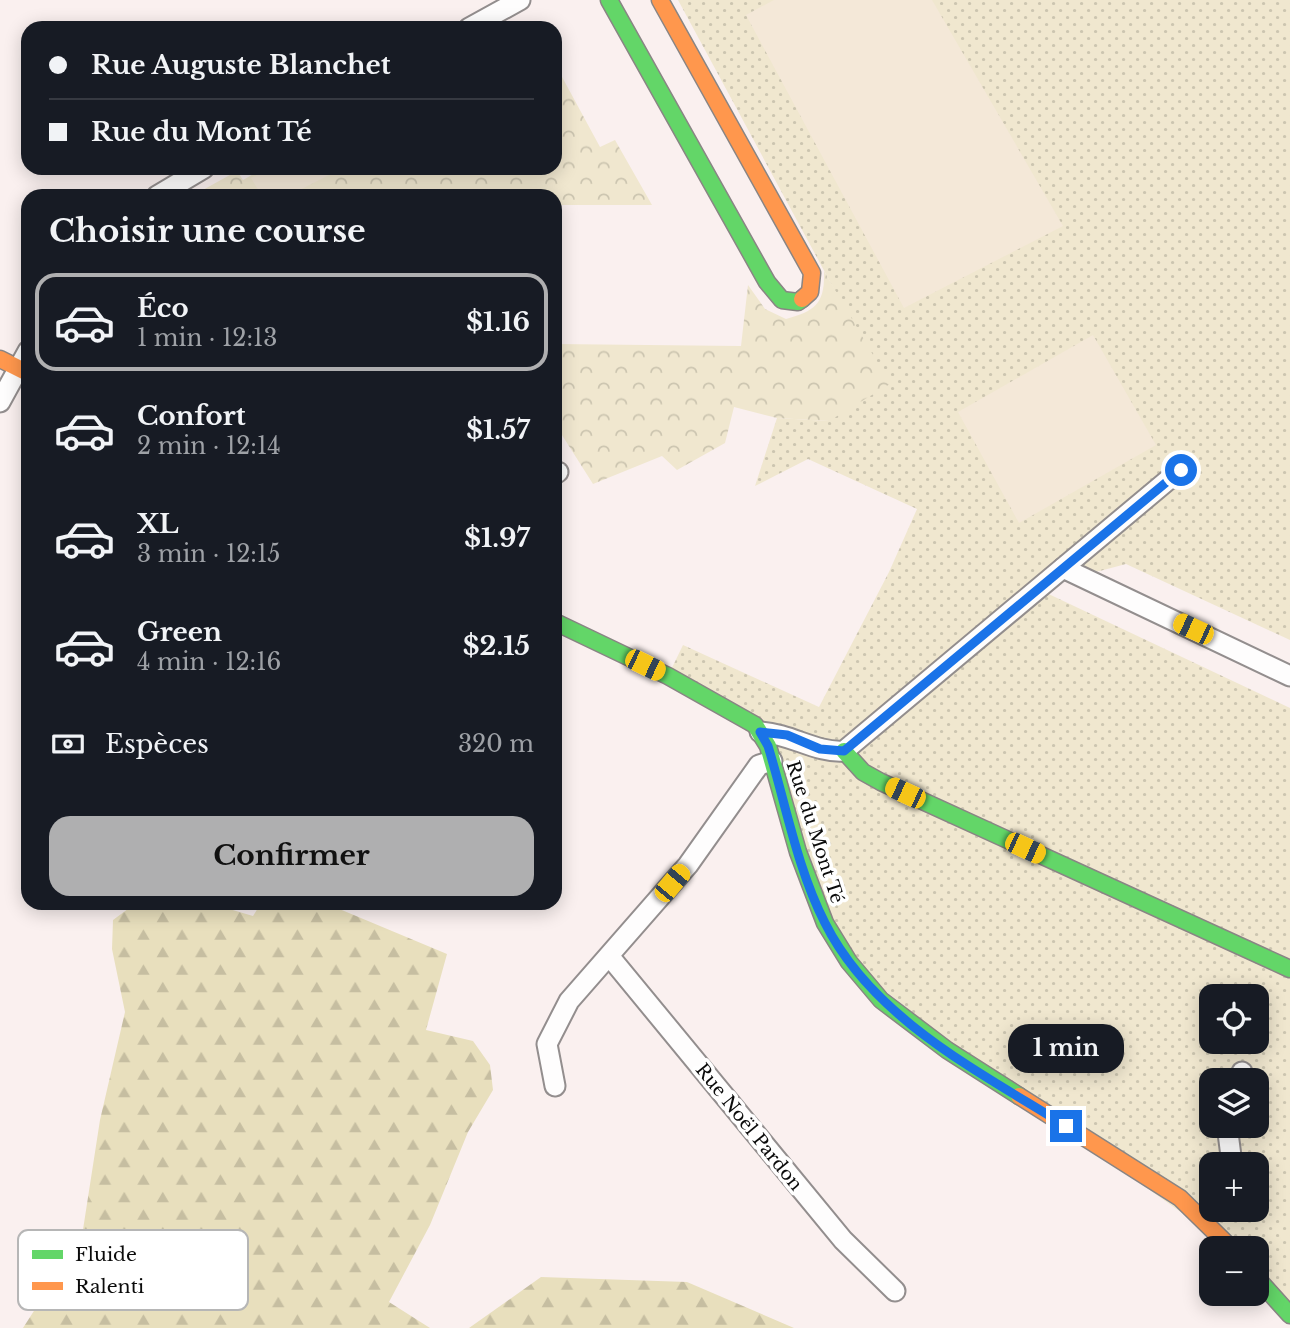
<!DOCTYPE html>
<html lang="fr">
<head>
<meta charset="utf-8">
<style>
	:root { --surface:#171b24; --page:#20242c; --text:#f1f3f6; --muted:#9ea1a6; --line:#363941; --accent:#afafb0 }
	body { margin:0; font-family:"Libre Baskerville",serif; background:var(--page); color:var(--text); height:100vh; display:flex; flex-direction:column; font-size:26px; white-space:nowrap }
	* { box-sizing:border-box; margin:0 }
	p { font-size:23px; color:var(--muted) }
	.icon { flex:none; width:38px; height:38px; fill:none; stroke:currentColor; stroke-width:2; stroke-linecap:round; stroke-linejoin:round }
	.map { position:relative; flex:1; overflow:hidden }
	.details { position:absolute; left:21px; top:189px; width:541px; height:721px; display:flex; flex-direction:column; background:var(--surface); border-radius:21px; box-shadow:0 4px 18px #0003 }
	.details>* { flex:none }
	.guide { position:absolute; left:21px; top:21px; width:541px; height:154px; border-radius:21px; box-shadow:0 4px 18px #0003; display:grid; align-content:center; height:154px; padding:0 28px; background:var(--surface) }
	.controls { position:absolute; left:1199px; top:984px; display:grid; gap:14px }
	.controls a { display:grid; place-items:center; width:70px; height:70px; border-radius:14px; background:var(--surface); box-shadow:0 4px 18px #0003; font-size:35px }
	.end { position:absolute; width:32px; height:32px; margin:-16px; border:9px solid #1a73e8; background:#fff; box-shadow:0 0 0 4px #fff }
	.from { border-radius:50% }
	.bubble { position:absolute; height:49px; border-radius:21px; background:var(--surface); box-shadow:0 4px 18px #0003; font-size:23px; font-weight:800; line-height:49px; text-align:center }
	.car { position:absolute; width:21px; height:42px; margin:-21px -10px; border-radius:9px; box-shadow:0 0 5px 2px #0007; background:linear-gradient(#f5c518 24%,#345 0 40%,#f5c518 0 76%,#345 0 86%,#f5c518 0) }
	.guide b { display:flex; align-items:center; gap:24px; height:66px; font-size:26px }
	.guide b+b { border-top:2px solid var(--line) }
	.guide i { width:18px; height:18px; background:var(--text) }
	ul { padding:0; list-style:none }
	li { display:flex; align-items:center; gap:21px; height:98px; margin:0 14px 10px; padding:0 14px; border:4px solid transparent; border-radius:21px }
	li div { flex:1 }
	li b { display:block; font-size:26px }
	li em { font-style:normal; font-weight:800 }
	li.selected { border-color:var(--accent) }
	li>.icon { width:63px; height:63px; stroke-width:1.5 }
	h2 { padding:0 28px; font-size:32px; line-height:84px }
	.pay { display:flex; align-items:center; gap:18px; height:77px; padding:0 28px; font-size:26px }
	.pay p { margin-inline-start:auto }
	.button { display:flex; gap:14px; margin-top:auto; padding:14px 28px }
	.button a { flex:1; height:80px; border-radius:21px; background:var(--accent); color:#111; font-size:28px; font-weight:800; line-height:80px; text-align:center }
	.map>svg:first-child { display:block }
</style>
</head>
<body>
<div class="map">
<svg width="1290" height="1328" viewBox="0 0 1290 1328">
	<defs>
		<pattern id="grass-dots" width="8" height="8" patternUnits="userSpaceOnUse" patternTransform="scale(1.75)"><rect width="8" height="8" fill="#f0e7cf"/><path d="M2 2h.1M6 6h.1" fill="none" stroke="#ccc5b0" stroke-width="1.8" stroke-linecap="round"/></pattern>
		<pattern id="forest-firs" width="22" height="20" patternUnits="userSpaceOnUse" patternTransform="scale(1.75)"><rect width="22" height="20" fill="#e8dfbd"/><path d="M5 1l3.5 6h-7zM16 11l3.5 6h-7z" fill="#c6bea1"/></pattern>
		<pattern id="park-crowns" width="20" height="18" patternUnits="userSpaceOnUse" patternTransform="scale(1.75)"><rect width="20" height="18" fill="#f0e7cf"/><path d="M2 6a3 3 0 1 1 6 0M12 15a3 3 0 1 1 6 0" fill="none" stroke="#ccc5b0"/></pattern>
	</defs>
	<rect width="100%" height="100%" fill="#faf0ef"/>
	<!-- grass -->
	<path fill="url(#grass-dots)" fill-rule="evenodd" d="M678 0H1290V640L1126 564 1081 576 1063 568 1038 589 1290 708V1315L1257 1277 1256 1248H1231L1021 1098 849 962 768 746 668 676 683 645 819 707 889 572 917 509 808 459 755 486 777 418 829 421 841 302ZM1211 996H1256V1041H1211ZM1211 1080H1256V1125H1211ZM1211 1164H1256V1209H1211Z"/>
	<!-- forest -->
	<g fill="url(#forest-firs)">
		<polygon points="136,903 209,903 253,916 261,903 325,903 447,954 426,1030 473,1041 490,1065 493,1090 468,1132 430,1225 389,1302 430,1328 23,1328 82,1236 100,1120 125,1012 112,949 113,920"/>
		<polygon points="541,1277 687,1282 794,1328 469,1328"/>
	</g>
	<!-- park -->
	<g fill="url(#park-crowns)">
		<polygon points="555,64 600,147 615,140 652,205 555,205 555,196 192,196 237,171 243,180 264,168 555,168"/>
		<path d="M824 271 890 384 829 421 777 418 734 407 725 443 677 470 662 456 593 484 555 424V344L741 346 748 285 765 309 786 319C816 311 825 303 824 271Z"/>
	</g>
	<!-- pitch -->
	<g fill="#f4e8d8">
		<polygon points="774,0 932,0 1063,226 904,308 746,15"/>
		<polygon points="270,168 333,168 335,172 288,196 262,196 251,178"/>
		<polygon points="1093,335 1156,445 1019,523 958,412"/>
	</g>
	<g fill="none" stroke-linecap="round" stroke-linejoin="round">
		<defs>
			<g id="street">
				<polyline points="469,28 520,0"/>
				<polyline points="157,196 204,168"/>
				<polyline points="0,402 28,351"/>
				<polyline points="555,474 558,472"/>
				<polyline points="1063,568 1290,676"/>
				<path d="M760 732C792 734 815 753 844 751L1180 470"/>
				<polyline points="610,957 843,1240 895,1291"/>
				<polyline points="1238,1080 1242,1072"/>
				<polyline points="555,1086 547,1044 569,1001 688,865 759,765 772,761"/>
				<polyline points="1227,1125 1232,1164"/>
			</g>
			<g id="fast">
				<polyline points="609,0 767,282 782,300 798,302 802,299"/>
				<polyline points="555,622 668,676 755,725 768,746 798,852 825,923 849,962 881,1000 947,1050 1019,1096"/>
				<polyline points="844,751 863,772 881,782 1290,969"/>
				<polyline points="1256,1277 1290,1315"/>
			</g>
			<g id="slow">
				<polyline points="660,0 812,273 810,292 802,299"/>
				<polyline points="0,359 28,373"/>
				<polyline points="1019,1096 1180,1198 1231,1248"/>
			</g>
		</defs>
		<!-- street casing -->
		<use href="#street" stroke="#938e8e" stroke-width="23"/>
		<!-- fast casing -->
		<use href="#fast" stroke="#898584" stroke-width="19"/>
		<!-- slow casing -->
		<use href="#slow" stroke="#898584" stroke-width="19"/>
		<!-- street -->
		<use href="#street" stroke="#fefdfd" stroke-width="19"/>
		<!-- fast -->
		<use href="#fast" stroke="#63d668" stroke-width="16"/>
		<!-- slow -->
		<use href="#slow" stroke="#ff974d" stroke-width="16"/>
	</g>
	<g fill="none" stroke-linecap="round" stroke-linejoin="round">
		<!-- route -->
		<path stroke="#1a73e8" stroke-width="9" d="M1066 1126C980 1072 873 1019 825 923 797 868 786 805 768 746L760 732 787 735 820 749 844 751 1181 470"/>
	</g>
	<g text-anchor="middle" stroke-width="7" stroke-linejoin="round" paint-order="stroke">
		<!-- street labels -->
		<g font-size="18" fill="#0b0b0b" stroke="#fff">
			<text transform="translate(815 832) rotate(72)" y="6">Rue du Mont Té</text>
			<text transform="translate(749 1127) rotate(51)" y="6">Rue Noël Pardon</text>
		</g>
	</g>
	<!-- legend -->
	<rect x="18" y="1230" width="230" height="80" rx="10" fill="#fff" stroke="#b6b6b6" stroke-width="2"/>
	<rect x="32" y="1250" width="31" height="9" fill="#63d668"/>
	<rect x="32" y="1282" width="31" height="8" fill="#ff974d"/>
	<g font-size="19" fill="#0b0b0b">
		<text x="75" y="1261">Fluide</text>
		<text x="75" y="1293">Ralenti</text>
	</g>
</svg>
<div class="controls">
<a><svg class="icon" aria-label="locate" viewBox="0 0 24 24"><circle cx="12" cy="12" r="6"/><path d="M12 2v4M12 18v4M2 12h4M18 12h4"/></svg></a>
<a><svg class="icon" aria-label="layers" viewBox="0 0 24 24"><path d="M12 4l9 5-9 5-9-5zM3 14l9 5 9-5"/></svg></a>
<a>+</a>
<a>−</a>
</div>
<i class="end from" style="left:1181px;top:470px"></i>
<i class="end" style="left:1066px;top:1126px"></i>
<div class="bubble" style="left:1008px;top:1024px;width:116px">1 min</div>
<i class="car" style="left:1193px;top:629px;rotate:295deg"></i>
<i class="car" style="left:645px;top:665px;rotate:116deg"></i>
<i class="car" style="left:905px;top:793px;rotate:295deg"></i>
<i class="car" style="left:1025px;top:848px;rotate:115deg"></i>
<i class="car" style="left:672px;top:883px;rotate:40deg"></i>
<div class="guide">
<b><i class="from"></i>Rue Auguste Blanchet</b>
<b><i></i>Rue du Mont Té</b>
</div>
<section class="details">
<h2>Choisir une course</h2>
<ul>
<li class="selected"><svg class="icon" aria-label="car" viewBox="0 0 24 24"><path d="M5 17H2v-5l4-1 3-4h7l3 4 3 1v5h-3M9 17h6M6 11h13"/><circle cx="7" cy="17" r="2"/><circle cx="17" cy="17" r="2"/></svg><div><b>Éco</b><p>1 min · 12:13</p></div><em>$1.16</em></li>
<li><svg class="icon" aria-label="car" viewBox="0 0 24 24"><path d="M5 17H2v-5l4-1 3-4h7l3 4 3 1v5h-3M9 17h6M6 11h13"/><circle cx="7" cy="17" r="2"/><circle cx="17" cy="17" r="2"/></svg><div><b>Confort</b><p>2 min · 12:14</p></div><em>$1.57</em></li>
<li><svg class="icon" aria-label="car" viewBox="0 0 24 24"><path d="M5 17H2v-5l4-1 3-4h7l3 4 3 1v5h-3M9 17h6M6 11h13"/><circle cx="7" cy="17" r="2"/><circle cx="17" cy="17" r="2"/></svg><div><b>XL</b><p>3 min · 12:15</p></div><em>$1.97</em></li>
<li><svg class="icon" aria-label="car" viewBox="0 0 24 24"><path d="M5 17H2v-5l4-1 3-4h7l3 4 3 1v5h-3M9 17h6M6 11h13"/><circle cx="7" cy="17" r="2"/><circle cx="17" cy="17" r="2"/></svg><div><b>Green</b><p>4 min · 12:16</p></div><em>$2.15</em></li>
</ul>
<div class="pay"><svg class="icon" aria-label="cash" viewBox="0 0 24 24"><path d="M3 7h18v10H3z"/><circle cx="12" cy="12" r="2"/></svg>Espèces<p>320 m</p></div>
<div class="button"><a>Confirmer</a></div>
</section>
</div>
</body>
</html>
